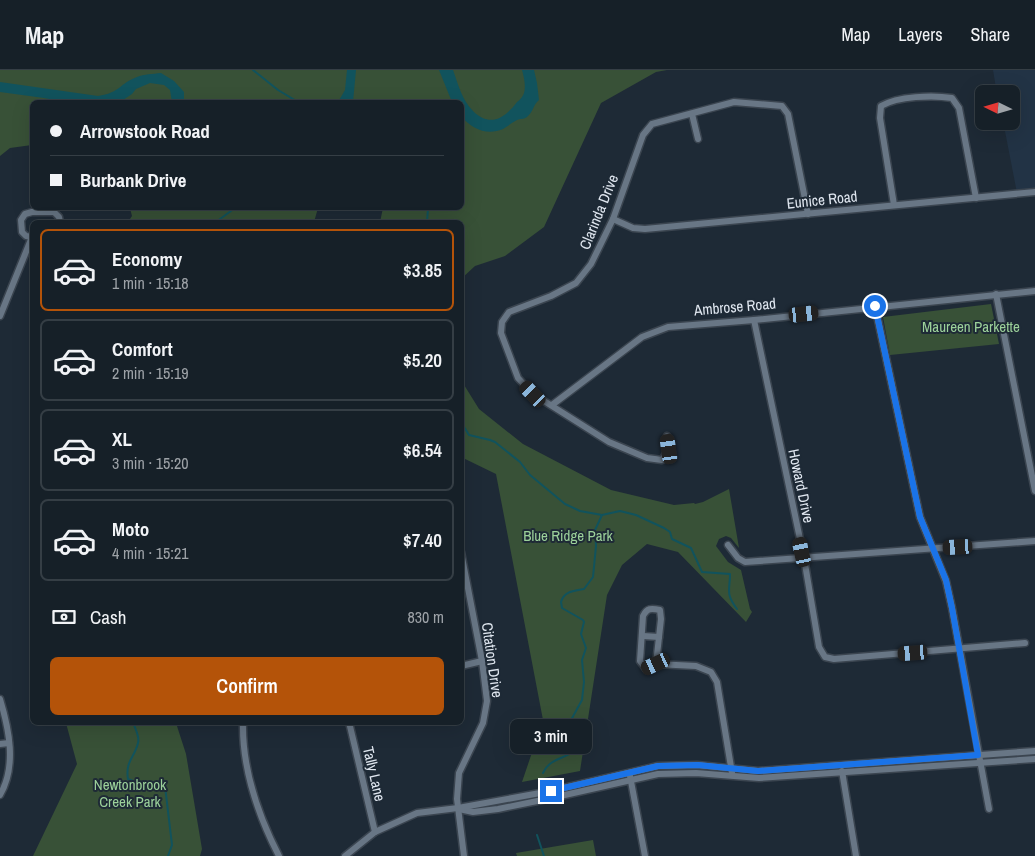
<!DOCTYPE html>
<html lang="en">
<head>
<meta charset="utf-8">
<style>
	:root { --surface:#162028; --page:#1f2830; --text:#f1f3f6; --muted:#9ea3a8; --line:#353e45; --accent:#b45309 }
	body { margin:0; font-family:"Archivo Narrow",sans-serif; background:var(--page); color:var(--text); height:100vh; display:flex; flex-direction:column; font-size:19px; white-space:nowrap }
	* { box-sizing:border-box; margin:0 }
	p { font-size:16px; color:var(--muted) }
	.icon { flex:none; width:28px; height:28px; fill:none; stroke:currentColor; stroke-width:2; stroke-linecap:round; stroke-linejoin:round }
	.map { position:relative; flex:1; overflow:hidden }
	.panel { position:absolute; left:30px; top:150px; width:434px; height:505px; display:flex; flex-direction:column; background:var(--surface); border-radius:8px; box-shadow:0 5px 20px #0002,0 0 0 1px var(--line) }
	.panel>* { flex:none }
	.hud { position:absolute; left:30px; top:30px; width:434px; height:110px; border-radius:8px; box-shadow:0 5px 20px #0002,0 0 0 1px var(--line); display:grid; align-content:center; height:110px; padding:0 20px; background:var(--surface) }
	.needle { width:32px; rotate:275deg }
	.tools { position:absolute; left:975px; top:15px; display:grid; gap:10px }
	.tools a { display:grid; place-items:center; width:45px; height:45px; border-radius:8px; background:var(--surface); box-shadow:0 5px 20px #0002,0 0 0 1px var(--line); font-size:25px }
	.end { position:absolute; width:22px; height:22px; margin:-11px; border:6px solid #1a73e8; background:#fff; box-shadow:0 0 0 2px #fff }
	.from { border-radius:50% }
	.bubble { position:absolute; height:35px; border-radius:8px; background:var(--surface); box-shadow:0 5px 20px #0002,0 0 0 1px var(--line); font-size:16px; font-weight:600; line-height:35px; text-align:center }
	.car { position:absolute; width:15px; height:30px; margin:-15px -8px; border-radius:6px; box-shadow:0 0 4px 1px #0007; background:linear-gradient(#222 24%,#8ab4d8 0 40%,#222 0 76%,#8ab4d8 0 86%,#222 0) }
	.hud b { display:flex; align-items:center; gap:18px; height:48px; font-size:19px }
	.hud b+b { border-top:1px solid var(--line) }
	.hud i { width:12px; height:12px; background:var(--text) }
	ul { padding:9px 0 0; list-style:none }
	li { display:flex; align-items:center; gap:15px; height:82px; margin:0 10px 8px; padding:0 10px; border:2px solid var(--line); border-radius:8px }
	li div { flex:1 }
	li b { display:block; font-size:19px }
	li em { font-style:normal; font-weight:600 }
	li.selected { border-color:var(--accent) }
	li>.icon { width:45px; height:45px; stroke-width:1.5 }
	.pay { display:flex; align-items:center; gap:12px; height:55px; padding:0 20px; font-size:19px }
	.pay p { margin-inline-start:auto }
	.action { display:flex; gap:10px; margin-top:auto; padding:10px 20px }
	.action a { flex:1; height:58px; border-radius:8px; background:var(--accent); color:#fff; font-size:20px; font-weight:600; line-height:58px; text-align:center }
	header { display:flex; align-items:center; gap:30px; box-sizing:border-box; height:70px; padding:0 25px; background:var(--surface); border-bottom:1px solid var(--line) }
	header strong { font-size:24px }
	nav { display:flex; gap:28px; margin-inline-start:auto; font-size:18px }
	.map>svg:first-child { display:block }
</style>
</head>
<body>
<header>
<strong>Map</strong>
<nav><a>Map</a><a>Layers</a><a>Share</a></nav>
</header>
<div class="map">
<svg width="1035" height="786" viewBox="0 0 1035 786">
	<rect width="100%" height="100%" fill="#1e2a36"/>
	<!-- built -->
	<polygon fill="#223345" points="993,0 1035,0 1035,118 1017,123 1003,51 1011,51 1011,24 997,24"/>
	<!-- green -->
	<g fill="#385137">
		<polygon points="0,0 667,0 656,2 601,33 544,157 505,186 475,196 461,209 461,152 380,152 383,138 461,138 461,32 32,32 32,75 10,78 0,86"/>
		<polygon points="130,138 318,138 314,152 128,152 132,146"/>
		<polygon points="991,234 999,274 890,285 883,247"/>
		<polygon points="461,310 479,339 523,374 611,420 674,435 694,433 695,434 703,432 729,419 739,478 731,468 726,466 719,469 716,476 728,492 741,500 750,539 752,542 746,552 678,482 647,474 622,495 607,525 580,701 522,712 543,650 496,404 461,387"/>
		<polygon points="66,653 176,653 186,684 202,779 200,786 33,786 77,694"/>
		<polygon points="593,770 596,786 517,786 516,783"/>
	</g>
	<!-- water -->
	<g fill="#11535d">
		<polygon points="347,0 356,0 353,32 338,32 345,20"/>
		<path d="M439 0H453C458 14 462 30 473 41 490 58 505 48 517 32 520 30 523 26 524 23 526 16 524 7 522 0H534L537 13 539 30C533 35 533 42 528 46 524 50 522 48 517 50 513 52 508 56 503 59 487 66 472 59 461 46V32H452Z"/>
		<path d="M161 3 174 11 184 22V32H172L170 20 164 15 150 13 136 19 132 24 120 32H66L44 28 0 22V12L98 26C120 23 120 13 137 7 144 4 153 4 161 3Z"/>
	</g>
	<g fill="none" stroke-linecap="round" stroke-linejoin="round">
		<!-- stream -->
		<g stroke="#11535d" stroke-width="2">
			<polyline points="253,0 278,20 298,32"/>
			<polyline points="216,152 235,138"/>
			<polyline points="427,152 428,138"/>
			<path d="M461 352 469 365 490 370 495 372 520 392 530 405 565 434 580 441 602 445 620 441 636 445 664 458 670 462 672 469 691 478 702 502 730 504C730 520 725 523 737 539"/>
			<path d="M133 652C135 659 140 666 138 673 135 687 125 691 128 709L138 713 160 712 165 716 172 775 168 786"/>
			<polyline points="294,654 294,652"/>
			<path d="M543 703C551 686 569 689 575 679L569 658 571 650 582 630 584 612 582 590 586 578 581 564 584 552 583 550 562 538 561 532C564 521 574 521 584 519L593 507 596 476 595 460 602 445"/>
			<polyline points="537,765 544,786"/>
		</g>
		<defs>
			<g id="minor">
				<polyline points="692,44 698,69"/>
				<path d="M894 135 880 48 881 36C898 26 933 25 952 28L959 38 976 128"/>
				<polyline points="613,149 633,158 645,159 1035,122"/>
				<polyline points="32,167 26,166 22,162 21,150 25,144 32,142 54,142 59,147 60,152"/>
				<polyline points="996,224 1035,421"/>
				<polyline points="875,236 920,447 946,511 952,538 989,739"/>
				<polyline points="0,246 32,167"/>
				<polyline points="754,250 804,488 819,577 825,587 834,589 1025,573"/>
				<polyline points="552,335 642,267 668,257 754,250 1035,221"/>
				<polyline points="667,366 669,379 662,390 647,388 609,372 533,324 518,308 501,263 502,252 509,242 551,226 576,213 591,194 613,149 643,65 652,54 734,32 782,36 788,44 808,144"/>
				<polyline points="728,475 738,488 745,492 1035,471"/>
				<polyline points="461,482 482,591 487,631 483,653 459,703 457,729 464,786"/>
				<polyline points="643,566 659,567"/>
				<path d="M656 594 646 599 640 591 643 546C647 538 651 538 660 540L661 549 656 594 696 596 711 602 717 612 732 703"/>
				<polyline points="461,596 482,591"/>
				<path d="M0 629C9 659 17 696 0 725"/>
				<path d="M243 652C242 699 258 745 279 786"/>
				<polyline points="349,652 375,762"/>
				<polyline points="0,674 9,673"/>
				<polyline points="842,701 856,786"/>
				<polyline points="630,706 645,786"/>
				<polyline points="459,739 473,742 498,739 547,729 658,704 696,703 759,708 1035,689"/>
				<polyline points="345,786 375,762 417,743 458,738 551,721 658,696 697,695 758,701 1035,681"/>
			</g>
		</defs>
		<!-- minor casing -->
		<use href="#minor" stroke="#3b4550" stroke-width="9"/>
		<!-- minor -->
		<use href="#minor" stroke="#687685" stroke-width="6"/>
	</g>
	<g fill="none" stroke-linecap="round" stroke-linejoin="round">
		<!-- route -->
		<polyline stroke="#1a73e8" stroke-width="6" points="551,721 658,696 698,695 758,701 978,685 952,538 946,510 920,447 875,236"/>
	</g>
	<g text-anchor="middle" stroke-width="4" stroke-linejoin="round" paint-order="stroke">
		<!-- street labels -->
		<g font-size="15" fill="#e0e7f0" stroke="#1e2a36">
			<text transform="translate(822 130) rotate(-6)" y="5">Eunice Road</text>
			<text transform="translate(599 142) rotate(-68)" y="5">Clarinda Drive</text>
			<text transform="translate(735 237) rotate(-5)" y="5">Ambrose Road</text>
			<text transform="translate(801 416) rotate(78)" y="5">Howard Drive</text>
			<text transform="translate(492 590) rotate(82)" y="5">Citation Drive</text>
			<text transform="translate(374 704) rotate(77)" y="5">Tally Lane</text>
		</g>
		<!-- park labels -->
		<g font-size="15" fill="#9cd19a" stroke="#1e2a36">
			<text x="971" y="262">Maureen Parkette</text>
			<text x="568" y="471">Blue Ridge Park</text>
			<text x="130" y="720">Newtonbrook<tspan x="130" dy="17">Creek Park</tspan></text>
		</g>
	</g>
</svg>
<div class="tools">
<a><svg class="needle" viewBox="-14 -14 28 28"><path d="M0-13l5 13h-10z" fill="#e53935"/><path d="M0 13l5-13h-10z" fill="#9ea3a8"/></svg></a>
</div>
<i class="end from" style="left:875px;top:236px"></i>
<i class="end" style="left:551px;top:721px"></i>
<div class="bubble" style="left:510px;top:649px;width:82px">3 min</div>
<i class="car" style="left:804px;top:244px;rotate:84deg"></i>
<i class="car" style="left:533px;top:324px;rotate:316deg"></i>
<i class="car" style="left:669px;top:379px;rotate:352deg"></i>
<i class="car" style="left:958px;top:477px;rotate:267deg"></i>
<i class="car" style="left:802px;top:482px;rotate:348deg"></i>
<i class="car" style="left:913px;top:583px;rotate:266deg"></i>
<i class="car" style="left:656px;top:594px;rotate:245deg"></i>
<div class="hud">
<b><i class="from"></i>Arrowstook Road</b>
<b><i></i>Burbank Drive</b>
</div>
<section class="panel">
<ul>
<li class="selected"><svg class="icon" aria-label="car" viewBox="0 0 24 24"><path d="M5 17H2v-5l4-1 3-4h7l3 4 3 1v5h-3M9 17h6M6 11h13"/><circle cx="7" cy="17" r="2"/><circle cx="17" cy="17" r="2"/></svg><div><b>Economy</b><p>1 min · 15:18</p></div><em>$3.85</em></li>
<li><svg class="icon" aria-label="car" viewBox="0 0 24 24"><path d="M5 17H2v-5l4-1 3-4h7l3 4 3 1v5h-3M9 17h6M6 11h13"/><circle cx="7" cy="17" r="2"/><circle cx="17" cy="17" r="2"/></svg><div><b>Comfort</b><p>2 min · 15:19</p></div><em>$5.20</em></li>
<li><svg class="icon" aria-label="car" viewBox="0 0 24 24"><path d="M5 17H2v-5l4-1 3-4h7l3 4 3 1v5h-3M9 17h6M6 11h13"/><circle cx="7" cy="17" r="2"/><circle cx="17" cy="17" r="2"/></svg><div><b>XL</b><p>3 min · 15:20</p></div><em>$6.54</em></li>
<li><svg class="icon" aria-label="car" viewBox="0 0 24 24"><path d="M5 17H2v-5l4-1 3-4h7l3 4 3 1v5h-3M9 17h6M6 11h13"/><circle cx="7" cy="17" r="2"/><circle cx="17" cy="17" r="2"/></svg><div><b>Moto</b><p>4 min · 15:21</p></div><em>$7.40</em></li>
</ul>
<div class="pay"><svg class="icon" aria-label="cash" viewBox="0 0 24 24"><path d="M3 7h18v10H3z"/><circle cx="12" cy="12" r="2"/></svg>Cash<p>830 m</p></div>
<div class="action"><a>Confirm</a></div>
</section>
</div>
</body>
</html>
